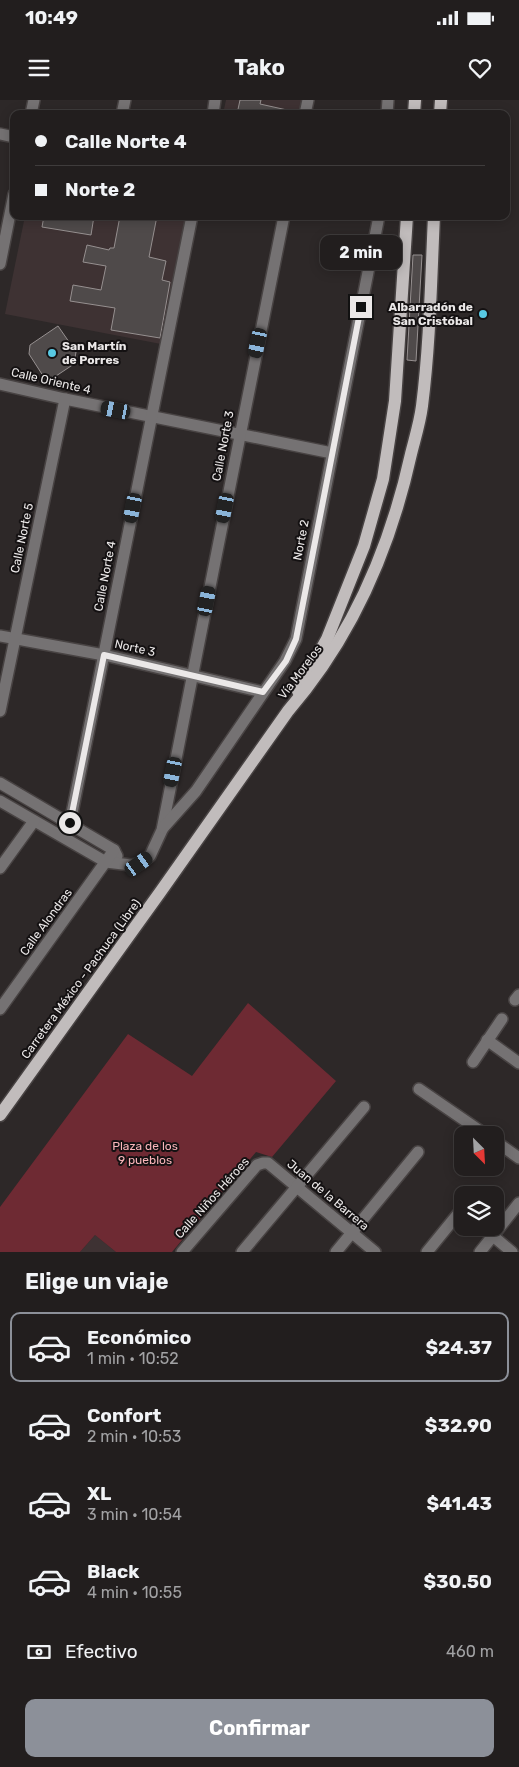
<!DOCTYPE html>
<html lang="es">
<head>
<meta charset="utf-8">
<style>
	:root { --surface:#221e1e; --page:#2a2727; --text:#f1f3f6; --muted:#a2a2a4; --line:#3f3c3c; --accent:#8c9099 }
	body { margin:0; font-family:Rubik,sans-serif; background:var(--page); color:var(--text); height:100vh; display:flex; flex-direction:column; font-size:19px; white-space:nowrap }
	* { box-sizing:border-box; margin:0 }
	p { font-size:16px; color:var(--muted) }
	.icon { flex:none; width:28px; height:28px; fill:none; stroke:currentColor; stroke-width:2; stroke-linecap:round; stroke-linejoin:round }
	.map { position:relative; height:1152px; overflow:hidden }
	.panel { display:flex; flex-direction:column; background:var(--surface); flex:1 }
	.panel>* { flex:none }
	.guide { position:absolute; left:10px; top:10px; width:500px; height:110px; border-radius:10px; box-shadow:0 2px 12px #0003,0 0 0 1px var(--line); display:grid; align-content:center; height:110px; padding:0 25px; background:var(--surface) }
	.needle { width:32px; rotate:156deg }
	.buttons { position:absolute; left:454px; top:1026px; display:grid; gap:10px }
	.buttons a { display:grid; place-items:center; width:50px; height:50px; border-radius:10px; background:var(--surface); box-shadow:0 2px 12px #0003,0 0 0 1px var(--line); font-size:25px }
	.end { position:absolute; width:22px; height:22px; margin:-11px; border:6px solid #ebe8e8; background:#111; box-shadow:0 0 0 2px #111 }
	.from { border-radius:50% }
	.bubble { position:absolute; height:35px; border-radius:10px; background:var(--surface); box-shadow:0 2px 12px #0003,0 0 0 1px var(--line); font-size:16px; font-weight:700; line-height:35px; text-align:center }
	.car { position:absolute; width:15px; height:30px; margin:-15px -8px; border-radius:6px; box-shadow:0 0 4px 1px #0007; background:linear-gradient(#222 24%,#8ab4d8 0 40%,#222 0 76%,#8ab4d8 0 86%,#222 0) }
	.guide b { display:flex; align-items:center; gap:18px; height:48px; font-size:19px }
	.guide b+b { border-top:1px solid var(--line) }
	.guide i { width:12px; height:12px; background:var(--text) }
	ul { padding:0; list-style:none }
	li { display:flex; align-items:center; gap:15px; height:70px; margin:0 10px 8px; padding:0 15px; border:2px solid transparent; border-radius:10px }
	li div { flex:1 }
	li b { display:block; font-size:19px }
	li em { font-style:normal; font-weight:700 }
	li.on { border-color:var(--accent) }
	li>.icon { width:45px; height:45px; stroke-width:1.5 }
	h2 { padding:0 25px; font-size:22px; line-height:60px }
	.pay { display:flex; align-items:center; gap:12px; height:55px; padding:0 25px; font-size:19px }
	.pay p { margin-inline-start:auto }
	.cta { display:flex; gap:10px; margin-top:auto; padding:10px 25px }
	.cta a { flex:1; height:58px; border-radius:10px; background:var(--accent); color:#fff; font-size:20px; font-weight:700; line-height:58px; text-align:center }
	.status { display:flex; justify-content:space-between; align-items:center; height:35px; padding:0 25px; background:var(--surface); direction:ltr }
	.status svg { height:14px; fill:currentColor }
	header { display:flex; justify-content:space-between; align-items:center; height:65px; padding:0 25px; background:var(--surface); font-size:22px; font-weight:700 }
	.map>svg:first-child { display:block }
</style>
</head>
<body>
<div class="status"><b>10:49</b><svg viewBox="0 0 49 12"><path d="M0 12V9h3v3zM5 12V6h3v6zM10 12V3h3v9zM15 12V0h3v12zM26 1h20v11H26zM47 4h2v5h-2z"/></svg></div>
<header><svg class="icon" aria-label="menu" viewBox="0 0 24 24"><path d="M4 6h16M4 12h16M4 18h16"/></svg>Tako<svg class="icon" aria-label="heart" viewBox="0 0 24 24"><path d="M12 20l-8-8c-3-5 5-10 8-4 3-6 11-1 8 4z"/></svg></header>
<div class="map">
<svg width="519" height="1152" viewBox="0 0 519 1152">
	<rect width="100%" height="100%" fill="#2d2828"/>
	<!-- built -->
	<g fill="#3e3233">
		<polygon points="226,0 303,0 301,14 223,14"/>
		<polygon points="25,116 187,116 161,244 5,214"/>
		<polygon points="95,1135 116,1152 80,1152"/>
	</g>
	<!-- green -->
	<polygon fill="#6e2a33" points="248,903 336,981 272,1057 256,1052 172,1152 116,1152 95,1135 80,1152 0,1152 0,1107 128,934 192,976"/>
	<!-- building -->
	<g fill="#4f4a4a" stroke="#969090">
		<polygon points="240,0 261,0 260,4 287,10 286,14 237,14"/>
		<polygon points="44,116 94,116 91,135 42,127"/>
		<polygon points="120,116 157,116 149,157 166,161 162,180 170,182 160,238 111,230 115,208 70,201 73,185 101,190 106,166 83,162 87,145 109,150 110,148 114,148"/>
		<polygon points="413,155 422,155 416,261 407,260"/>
		<polygon points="58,226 76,252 74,264 47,282 29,254 30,245"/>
	</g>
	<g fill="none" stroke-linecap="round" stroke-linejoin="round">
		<defs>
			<g id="minor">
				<polyline points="31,14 34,0"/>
				<polyline points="122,14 125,0"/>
				<polyline points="213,14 215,0"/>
				<polyline points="305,14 308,0"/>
				<polyline points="387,14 388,0"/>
				<polyline points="0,34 14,37"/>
				<polyline points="0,164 14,94"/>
				<polyline points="0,284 65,299 332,353"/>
				<polyline points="0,536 104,555 263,592"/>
				<polyline points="0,611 65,299"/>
				<polyline points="0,683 114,750 117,756"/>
				<path d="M0 701 106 762 131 765 139 764 150 756 162 730C203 525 242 321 284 116"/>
				<polyline points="70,723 192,116"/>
				<polyline points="163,728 196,691 285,561 296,539 379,116"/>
				<polyline points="0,768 34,721"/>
				<polyline points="515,900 519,895"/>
				<polyline points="0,909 114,750"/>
				<polyline points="487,940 519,963"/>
				<polyline points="473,962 502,919"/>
				<polyline points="419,989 486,1035"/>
				<polyline points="495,1041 519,1058"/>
				<polyline points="493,1136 512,1152"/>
				<polyline points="182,1152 257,1065 263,1063 268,1063 375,1152"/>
				<polyline points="242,1152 364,1007"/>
				<polyline points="336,1152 418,1052"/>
				<polyline points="427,1152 462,1109"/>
				<polyline points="480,1152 519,1103"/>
			</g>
			<g id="major">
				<polyline points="414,14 415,0"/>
				<polyline points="440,14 441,0"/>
				<polyline points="298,591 327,539 364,446 383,379 395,301 407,116"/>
				<path d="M0 1015 161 791 288 611C352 537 390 449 411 354 415 338 420 322 422 306 430 243 431 179 434 116"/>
			</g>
		</defs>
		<!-- minor casing -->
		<use href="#minor" stroke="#484343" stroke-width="14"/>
		<!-- major casing -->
		<use href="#major" stroke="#484343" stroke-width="15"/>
		<!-- minor -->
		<use href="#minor" stroke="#757273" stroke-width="11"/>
		<!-- major -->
		<use href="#major" stroke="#c1bcbc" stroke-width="12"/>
	</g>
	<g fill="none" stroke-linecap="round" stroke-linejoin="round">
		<!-- route -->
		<polyline stroke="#ebe8e8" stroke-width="6" points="70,723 104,555 263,592 286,561 296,539 361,207"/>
	</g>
	<!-- markers -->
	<g fill="#58c9e3" stroke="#141112" stroke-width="2">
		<circle cx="483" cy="214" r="5"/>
		<circle cx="52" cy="253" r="5"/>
	</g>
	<g text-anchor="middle" stroke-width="4" stroke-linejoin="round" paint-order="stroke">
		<!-- poi labels -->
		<g font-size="12" font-weight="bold" fill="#ebe8e8" stroke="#141112" text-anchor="end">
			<text x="473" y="211">Albarradón de<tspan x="473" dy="14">San Cristóbal</tspan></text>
			<text x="62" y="250" text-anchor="start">San Martín<tspan x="62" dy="14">de Porres</tspan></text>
		</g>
		<!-- street labels -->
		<g font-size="12" fill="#ebe8e8" stroke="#141112">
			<text transform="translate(51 281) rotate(13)" y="4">Calle Oriente 4</text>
			<text transform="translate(223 346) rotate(-79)" y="4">Calle Norte 3</text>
			<text transform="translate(22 438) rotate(-78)" y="4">Calle Norte 5</text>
			<text transform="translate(301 440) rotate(-79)" y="4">Norte 2</text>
			<text transform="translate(105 476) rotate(-79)" y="4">Calle Norte 4</text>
			<text transform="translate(135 548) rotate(12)" y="4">Norte 3</text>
			<text transform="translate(300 572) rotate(-53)" y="4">Vía Morelos</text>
			<text transform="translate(46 822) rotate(-54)" y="4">Calle Alondras</text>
			<text transform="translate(81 879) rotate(-54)" y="4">Carretera México - Pachuca (Libre)</text>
			<text transform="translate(328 1095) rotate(40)" y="4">Juan de la Barrera</text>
			<text transform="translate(212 1098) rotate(-48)" y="4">Calle Niños Héroes</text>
		</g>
		<!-- park labels -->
		<g font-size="12" fill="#fab5ba" stroke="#141112">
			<text x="145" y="1050">Plaza de los<tspan x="145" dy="14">9 pueblos</tspan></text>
		</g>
	</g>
</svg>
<div class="buttons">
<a><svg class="needle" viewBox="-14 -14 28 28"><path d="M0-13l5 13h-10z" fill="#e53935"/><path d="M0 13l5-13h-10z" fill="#a2a2a4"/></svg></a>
<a><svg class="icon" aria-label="layers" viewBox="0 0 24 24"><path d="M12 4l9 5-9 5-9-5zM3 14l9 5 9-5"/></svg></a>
</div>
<i class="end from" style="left:70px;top:723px"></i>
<i class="end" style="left:361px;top:207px"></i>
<div class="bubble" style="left:320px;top:135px;width:82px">2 min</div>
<i class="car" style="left:258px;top:243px;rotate:192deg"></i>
<i class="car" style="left:116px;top:310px;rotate:281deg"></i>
<i class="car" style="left:133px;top:408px;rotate:191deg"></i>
<i class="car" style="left:225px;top:408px;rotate:191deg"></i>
<i class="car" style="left:207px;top:501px;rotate:11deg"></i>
<i class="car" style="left:173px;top:672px;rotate:191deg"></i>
<i class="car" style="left:139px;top:764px;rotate:55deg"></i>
<div class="guide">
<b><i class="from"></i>Calle Norte 4</b>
<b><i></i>Norte 2</b>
</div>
</div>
<section class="panel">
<h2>Elige un viaje</h2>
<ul>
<li class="on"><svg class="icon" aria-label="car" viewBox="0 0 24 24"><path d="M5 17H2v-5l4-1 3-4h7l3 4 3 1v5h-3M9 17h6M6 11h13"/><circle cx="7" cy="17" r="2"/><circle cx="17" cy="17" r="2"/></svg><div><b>Económico</b><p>1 min · 10:52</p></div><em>$24.37</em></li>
<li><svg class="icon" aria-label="car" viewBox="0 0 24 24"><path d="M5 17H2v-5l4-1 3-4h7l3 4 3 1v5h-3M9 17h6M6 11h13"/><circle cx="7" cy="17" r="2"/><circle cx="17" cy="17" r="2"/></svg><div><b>Confort</b><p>2 min · 10:53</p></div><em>$32.90</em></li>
<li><svg class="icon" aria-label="car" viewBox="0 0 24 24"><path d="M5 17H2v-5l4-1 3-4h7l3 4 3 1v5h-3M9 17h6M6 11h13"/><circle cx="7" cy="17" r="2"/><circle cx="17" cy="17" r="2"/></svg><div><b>XL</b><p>3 min · 10:54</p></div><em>$41.43</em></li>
<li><svg class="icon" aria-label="car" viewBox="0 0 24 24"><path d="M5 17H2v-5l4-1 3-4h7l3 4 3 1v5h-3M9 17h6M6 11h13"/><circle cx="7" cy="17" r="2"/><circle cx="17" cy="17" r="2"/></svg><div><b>Black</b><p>4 min · 10:55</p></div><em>$30.50</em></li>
</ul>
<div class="pay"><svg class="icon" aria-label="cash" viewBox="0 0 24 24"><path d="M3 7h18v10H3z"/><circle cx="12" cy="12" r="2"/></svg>Efectivo<p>460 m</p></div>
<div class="cta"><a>Confirmar</a></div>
</section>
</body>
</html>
